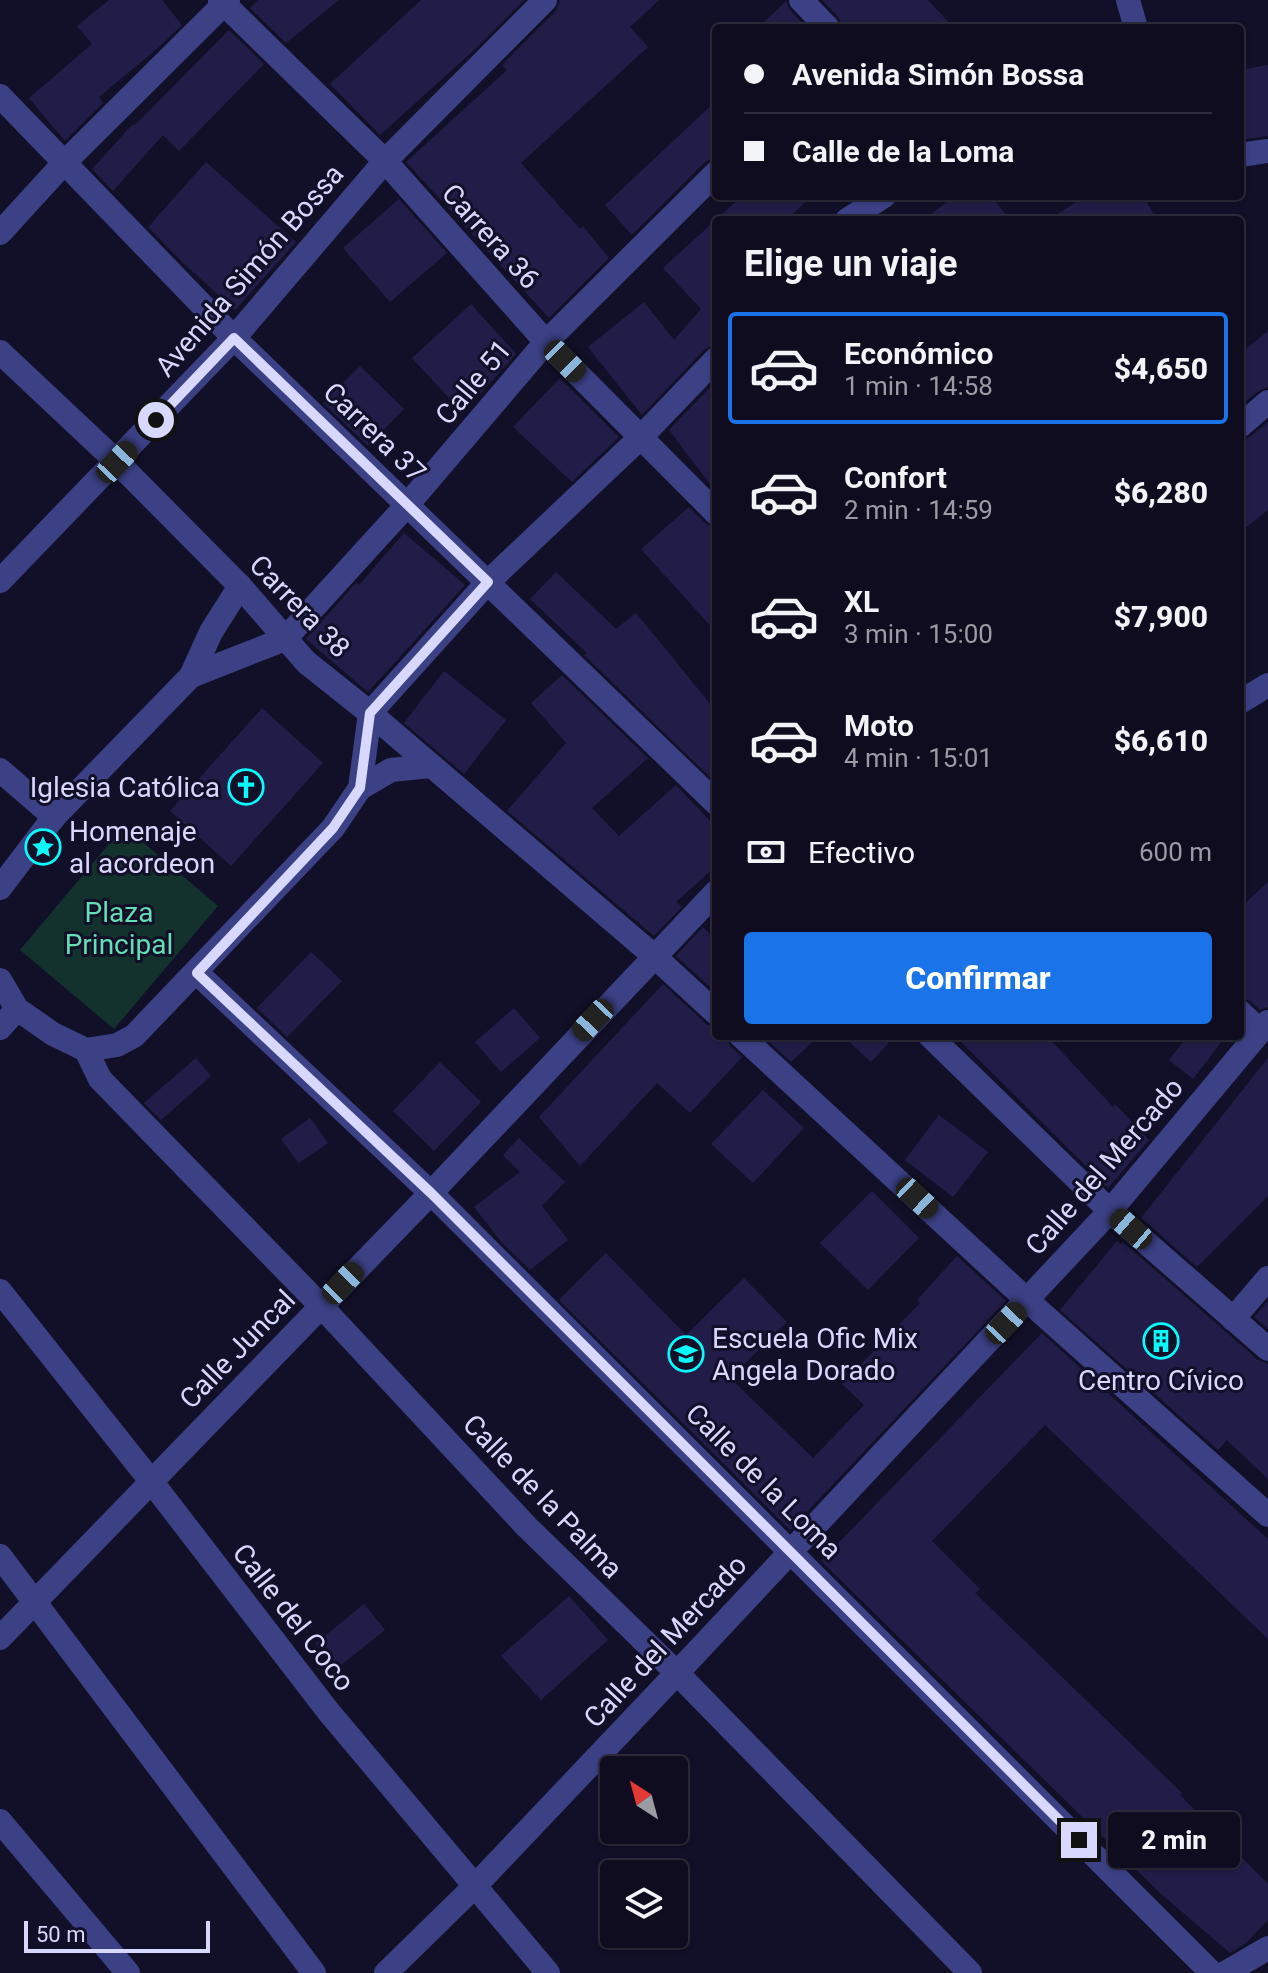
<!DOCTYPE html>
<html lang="es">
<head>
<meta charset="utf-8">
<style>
	:root { --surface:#0e0c1e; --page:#171527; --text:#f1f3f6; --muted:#9b9ba4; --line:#2e2c3c; --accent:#1a73e8 }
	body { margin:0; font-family:Roboto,sans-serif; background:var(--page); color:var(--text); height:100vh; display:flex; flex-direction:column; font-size:30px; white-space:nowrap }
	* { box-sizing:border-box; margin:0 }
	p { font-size:26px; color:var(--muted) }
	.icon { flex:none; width:44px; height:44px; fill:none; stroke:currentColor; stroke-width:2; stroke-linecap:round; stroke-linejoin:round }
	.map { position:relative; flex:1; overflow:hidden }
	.side { position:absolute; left:712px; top:216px; width:532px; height:824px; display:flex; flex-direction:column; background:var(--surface); border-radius:8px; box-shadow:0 2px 6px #0004,0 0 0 2px var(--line) }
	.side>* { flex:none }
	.hud { position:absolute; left:712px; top:24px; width:532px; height:176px; border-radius:8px; box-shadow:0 2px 6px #0004,0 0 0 2px var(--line); display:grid; align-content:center; height:176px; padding:0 32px; background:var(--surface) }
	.needle { width:52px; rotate:324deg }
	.tools { position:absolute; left:600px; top:1756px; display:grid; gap:16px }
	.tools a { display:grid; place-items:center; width:88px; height:88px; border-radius:8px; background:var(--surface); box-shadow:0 2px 6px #0004,0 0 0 2px var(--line); font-size:40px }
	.scale { position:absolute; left:24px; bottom:20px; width:186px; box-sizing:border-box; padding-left:8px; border:4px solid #d8d8fe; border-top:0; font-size:22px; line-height:28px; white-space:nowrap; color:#d8d8fe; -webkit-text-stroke:6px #121028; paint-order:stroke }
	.end { position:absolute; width:36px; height:36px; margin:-18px; border:10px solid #d8d8fe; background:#111; box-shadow:0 0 0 4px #111 }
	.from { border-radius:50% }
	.bubble { position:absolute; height:56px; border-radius:8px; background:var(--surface); box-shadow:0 2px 6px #0004,0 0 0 2px var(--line); font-size:26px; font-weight:800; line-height:56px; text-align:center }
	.car { position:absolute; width:24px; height:48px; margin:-24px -12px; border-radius:10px; box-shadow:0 0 6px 2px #0007; background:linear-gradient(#222 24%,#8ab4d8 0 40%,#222 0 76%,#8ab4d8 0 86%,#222 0) }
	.hud b { display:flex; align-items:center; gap:28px; height:76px; font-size:30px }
	.hud b+b { border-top:2px solid var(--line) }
	.hud i { width:20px; height:20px; background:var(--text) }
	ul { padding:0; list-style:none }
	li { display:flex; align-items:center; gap:24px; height:112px; margin:0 16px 12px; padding:0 16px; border:4px solid transparent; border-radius:8px }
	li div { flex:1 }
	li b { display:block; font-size:30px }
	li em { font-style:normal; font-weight:800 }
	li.current { border-color:var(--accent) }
	li>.icon { width:72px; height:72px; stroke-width:1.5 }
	h2 { padding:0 32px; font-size:36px; line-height:96px }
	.pay { display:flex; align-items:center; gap:20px; height:88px; padding:0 32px; font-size:30px }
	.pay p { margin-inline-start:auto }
	.button { display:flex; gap:16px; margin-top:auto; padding:16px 32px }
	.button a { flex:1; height:92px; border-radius:8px; background:var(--accent); color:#fff; font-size:32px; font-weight:800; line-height:92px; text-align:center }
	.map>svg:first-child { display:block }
</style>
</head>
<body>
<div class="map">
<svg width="1268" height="1973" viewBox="0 0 1268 1973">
	<rect width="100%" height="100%" fill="#121028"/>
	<!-- green -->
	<polygon fill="#13312d" points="124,826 218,906 114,1029 20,950"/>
	<!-- building -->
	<g fill="#211d48">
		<polygon points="109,0 162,0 182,25 158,48 99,97 103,103 65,141 29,98 92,44 77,26"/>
		<polygon points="258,0 339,0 286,43 250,8"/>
		<polygon points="421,0 524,0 473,51 380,135 330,84"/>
		<polygon points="560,0 659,0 630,27 648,47 521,163 580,229 583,226 609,258 549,318 406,162 507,70 502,65 556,11"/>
		<polygon points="822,0 928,0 954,28 843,28 839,18"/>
		<polygon points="786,1 790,10 807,28 758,28"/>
		<polygon points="229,30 264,64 179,151 163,135 113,191 92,169 133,124 135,125"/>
		<polygon points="1268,65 1268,136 1240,140 1240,70"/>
		<polygon points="716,101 716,157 705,162 632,235 605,205"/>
		<polygon points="206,162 296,242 235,310 183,263 148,227"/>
		<polygon points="742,196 812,196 786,220 716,220 716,344 705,349 642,415 588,347 644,302 674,340 701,309 663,268"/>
		<polygon points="954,196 991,196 1010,220 924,220"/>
		<polygon points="1086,196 1143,196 1157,220 1048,220"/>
		<polygon points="399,199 447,253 390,302 343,248"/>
		<polygon points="471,304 516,354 463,413 412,358"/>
		<polygon points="1268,331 1268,387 1258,391 1240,406 1240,354"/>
		<polygon points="360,366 404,409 368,446 323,403"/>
		<polygon points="560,378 619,437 572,482 513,427"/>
		<polygon points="716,381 716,492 669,430"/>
		<polygon points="1268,422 1268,510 1240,532 1240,441 1250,437"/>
		<polygon points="689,507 706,524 716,528 716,632 641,549"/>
		<polygon points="404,533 465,585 368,692 306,639 356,583 359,585"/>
		<polygon points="556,572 616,629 636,613 716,711 716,776 712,779 584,655 587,653 530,599"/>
		<polygon points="444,671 506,720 464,774 404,723"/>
		<polygon points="562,675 648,758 592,808 619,836 676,785 716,827 716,866 676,902 682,907 654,936 507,811 566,743 531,703"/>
		<polygon points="262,708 323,763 231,866 170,811"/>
		<polygon points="1268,882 1268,1007 1260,1010 1250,1001 1240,997 1240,908"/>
		<polygon points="703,927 716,940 716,993 676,956"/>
		<polygon points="311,952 342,981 287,1037 257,1008"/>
		<polygon points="663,984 706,1024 716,1028 716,1036 726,1036 730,1046 742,1057 690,1113 657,1083 580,1166 539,1117"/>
		<polygon points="514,1008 540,1038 501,1072 475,1042"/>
		<polygon points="763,1036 819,1036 791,1062"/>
		<polygon points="843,1036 895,1036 871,1062"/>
		<polygon points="955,1036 1047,1036 1113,1107 1115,1104 1149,1140 1108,1188"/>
		<polygon points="1188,1036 1226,1036 1193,1079 1169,1060"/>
		<polygon points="196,1058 211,1076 161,1120 144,1103"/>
		<polygon points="1268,1058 1268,1196 1197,1267 1141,1218"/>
		<polygon points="440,1062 481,1102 434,1151 393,1111"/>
		<polygon points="763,1090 804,1128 753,1183 711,1144"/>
		<polygon points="939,1115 988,1152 953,1197 905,1160"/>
		<polygon points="310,1118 328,1143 299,1163 281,1139"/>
		<polygon points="519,1138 565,1182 542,1206 568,1240 530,1270 503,1244 474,1207 520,1172 503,1155"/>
		<polygon points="872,1191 919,1238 868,1290 820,1243"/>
		<polygon points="1117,1241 1121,1244 1123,1242 1258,1360 1268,1364 1268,1479 1227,1440 1218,1450 1060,1310"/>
		<polygon points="606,1253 686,1335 744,1278 787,1322 730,1378 813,1458 864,1405 842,1384 920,1303 917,1300 957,1256 1006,1301 790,1530 559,1300"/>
		<polygon points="1268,1301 1268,1329 1254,1317"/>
		<polygon points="1042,1333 1268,1539 1268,1639 1045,1425 932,1541 980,1589 975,1593 1182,1793 1180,1795 1268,1884 1268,1920 1246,1943 1230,1953 1160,1893 821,1561"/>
		<polygon points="569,1596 608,1640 541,1700 501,1656"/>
		<polygon points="364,1604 385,1630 336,1669 315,1644"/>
	</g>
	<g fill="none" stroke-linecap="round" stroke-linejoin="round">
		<!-- minor -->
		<g stroke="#3c4186" stroke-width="24">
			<polyline points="220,0 385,161 546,342 716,513"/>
			<polyline points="801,0 828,28"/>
			<polyline points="1128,0 1136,28"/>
			<polyline points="0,96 234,338 716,803"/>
			<polyline points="1240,155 1268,151"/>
			<polyline points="847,220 884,196"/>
			<polyline points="0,233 64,163 228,0"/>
			<polyline points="0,352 117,462 240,586 306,662 370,713 654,956 716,1013"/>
			<polyline points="1240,426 1268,402"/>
			<polyline points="0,581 234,338 385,161 545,0"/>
			<polyline points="191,676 211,632 240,586"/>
			<polyline points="1240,702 1268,685"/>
			<polyline points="0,770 54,817"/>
			<polyline points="360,788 391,770 431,766"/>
			<polyline points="0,888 54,817 191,676 285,639 408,504 546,342 716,173"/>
			<polyline points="197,973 431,1193 1212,1973"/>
			<polyline points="0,980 17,1009 53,1034 86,1050 117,1045 134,1036 333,828 360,788 370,713 488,582 641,437 716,359"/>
			<polyline points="1240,1012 1259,1030"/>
			<polyline points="0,1028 17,1009"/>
			<polyline points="741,1036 1027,1300 1268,1515"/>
			<polyline points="930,1036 1110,1211 1268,1349"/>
			<polyline points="86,1050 100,1079 321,1306 527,1527 677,1673 970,1973"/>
			<polyline points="0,1291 151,1481 328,1711 548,1973"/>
			<polyline points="1233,1319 1268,1278"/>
			<polyline points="0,1556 314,1973"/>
			<polyline points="0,1638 431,1193 716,892"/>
			<polyline points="0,1821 128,1973"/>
			<polyline points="386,1973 476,1885 677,1673 1110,1211 1268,1022"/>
			<polyline points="1225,1973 1268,1948"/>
		</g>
	</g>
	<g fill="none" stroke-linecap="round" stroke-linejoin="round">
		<!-- route -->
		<polyline stroke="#d8d8fe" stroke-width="10" points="156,420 234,338 488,582 370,713 360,788 333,828 197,973 431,1193 1079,1840"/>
	</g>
	<!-- icons -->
	<defs>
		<symbol id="church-ring" viewBox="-11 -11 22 22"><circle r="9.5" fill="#121028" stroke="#08fafa" stroke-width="1.5"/><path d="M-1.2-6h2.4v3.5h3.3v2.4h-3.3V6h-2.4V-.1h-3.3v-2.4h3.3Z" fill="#08fafa"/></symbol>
		<symbol id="sight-ring" viewBox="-11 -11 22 22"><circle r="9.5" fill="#121028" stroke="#08fafa" stroke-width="1.5"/><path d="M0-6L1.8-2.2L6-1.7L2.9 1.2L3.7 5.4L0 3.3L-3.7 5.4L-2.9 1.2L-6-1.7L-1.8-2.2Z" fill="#08fafa"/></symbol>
		<symbol id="building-ring" viewBox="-11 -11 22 22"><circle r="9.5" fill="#121028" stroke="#08fafa" stroke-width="1.5"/><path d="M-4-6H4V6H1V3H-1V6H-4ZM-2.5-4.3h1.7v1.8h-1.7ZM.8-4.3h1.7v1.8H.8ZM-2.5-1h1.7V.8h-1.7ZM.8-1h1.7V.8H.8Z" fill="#08fafa"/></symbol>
		<symbol id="school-ring" viewBox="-11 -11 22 22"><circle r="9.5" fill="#121028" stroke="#08fafa" stroke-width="1.5"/><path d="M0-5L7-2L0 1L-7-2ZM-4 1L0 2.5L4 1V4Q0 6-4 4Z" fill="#08fafa"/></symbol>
	</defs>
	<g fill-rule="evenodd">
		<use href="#church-ring" x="226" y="767" width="40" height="40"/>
		<use href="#sight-ring" x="23" y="827" width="40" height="40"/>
		<use href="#building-ring" x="1141" y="1321" width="40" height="40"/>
		<use href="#school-ring" x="666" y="1334" width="40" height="40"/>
	</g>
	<g text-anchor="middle" stroke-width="6" stroke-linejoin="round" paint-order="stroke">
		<!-- street labels -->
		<g font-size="28" fill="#d8d8fe" stroke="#121028">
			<text transform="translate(491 236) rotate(48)" y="10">Carrera 36</text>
			<text transform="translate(249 270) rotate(-49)" y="10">Avenida Simón Bossa</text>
			<text transform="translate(473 382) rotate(-50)" y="10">Calle 51</text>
			<text transform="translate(375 432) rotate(44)" y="10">Carrera 37</text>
			<text transform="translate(300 606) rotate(46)" y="10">Carrera 38</text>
			<text transform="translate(1104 1166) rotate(-49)" y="10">Calle del Mercado</text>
			<text transform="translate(237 1349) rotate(-46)" y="10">Calle Juncal</text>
			<text transform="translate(764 1481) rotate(45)" y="10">Calle de la Loma</text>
			<text transform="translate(543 1496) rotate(46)" y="10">Calle de la Palma</text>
			<text transform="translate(294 1617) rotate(52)" y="10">Calle del Coco</text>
			<text transform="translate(665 1641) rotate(-47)" y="10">Calle del Mercado</text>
		</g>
		<!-- poi labels -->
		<g font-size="28" fill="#d8d8fe" stroke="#121028" text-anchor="start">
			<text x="220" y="797" text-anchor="end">Iglesia Católica</text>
			<text x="69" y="841">Homenaje<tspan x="69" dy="32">al acordeon</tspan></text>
			<text x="712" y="1348">Escuela Ofic Mix<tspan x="712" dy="32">Angela Dorado</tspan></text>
			<text x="1161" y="1390" text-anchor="middle">Centro Cívico</text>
		</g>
		<!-- park labels -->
		<g font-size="28" fill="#64deb3" stroke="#121028">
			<text x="119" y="922">Plaza<tspan x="119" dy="32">Principal</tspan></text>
		</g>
	</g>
</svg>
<div class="tools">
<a><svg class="needle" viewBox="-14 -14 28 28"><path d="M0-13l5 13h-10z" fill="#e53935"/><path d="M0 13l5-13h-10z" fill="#9b9ba4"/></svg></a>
<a><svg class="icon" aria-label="layers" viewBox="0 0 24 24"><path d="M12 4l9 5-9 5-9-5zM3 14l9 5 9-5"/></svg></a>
</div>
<div class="scale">50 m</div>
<i class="end from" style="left:156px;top:420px"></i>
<i class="end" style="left:1079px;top:1840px"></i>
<div class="bubble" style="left:1108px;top:1812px;width:132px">2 min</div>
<i class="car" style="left:565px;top:361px;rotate:135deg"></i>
<i class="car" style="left:117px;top:462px;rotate:43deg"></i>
<i class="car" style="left:593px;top:1020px;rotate:223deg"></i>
<i class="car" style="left:917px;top:1198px;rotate:133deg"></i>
<i class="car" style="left:1131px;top:1229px;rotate:311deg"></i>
<i class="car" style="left:343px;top:1283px;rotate:44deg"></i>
<i class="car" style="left:1006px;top:1323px;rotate:43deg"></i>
<div class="hud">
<b><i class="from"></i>Avenida Simón Bossa</b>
<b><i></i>Calle de la Loma</b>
</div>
<section class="side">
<h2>Elige un viaje</h2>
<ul>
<li class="current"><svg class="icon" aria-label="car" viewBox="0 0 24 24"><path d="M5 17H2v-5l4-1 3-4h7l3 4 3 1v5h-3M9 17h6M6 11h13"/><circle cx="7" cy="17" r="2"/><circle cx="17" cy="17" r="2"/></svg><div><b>Económico</b><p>1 min · 14:58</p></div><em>$4,650</em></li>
<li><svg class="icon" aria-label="car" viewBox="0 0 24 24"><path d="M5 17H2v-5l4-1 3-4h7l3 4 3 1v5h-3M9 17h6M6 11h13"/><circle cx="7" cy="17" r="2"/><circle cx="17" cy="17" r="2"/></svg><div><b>Confort</b><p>2 min · 14:59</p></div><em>$6,280</em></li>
<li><svg class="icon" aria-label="car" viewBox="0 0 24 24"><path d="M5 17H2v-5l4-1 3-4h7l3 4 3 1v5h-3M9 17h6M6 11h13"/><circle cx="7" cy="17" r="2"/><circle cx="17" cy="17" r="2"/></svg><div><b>XL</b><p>3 min · 15:00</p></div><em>$7,900</em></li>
<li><svg class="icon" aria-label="car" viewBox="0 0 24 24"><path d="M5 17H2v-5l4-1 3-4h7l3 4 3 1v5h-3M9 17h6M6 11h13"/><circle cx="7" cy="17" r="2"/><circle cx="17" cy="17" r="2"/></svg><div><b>Moto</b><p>4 min · 15:01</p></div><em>$6,610</em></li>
</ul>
<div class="pay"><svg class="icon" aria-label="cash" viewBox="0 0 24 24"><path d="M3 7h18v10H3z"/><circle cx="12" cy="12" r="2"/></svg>Efectivo<p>600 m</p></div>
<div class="button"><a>Confirmar</a></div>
</section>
</div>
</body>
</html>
